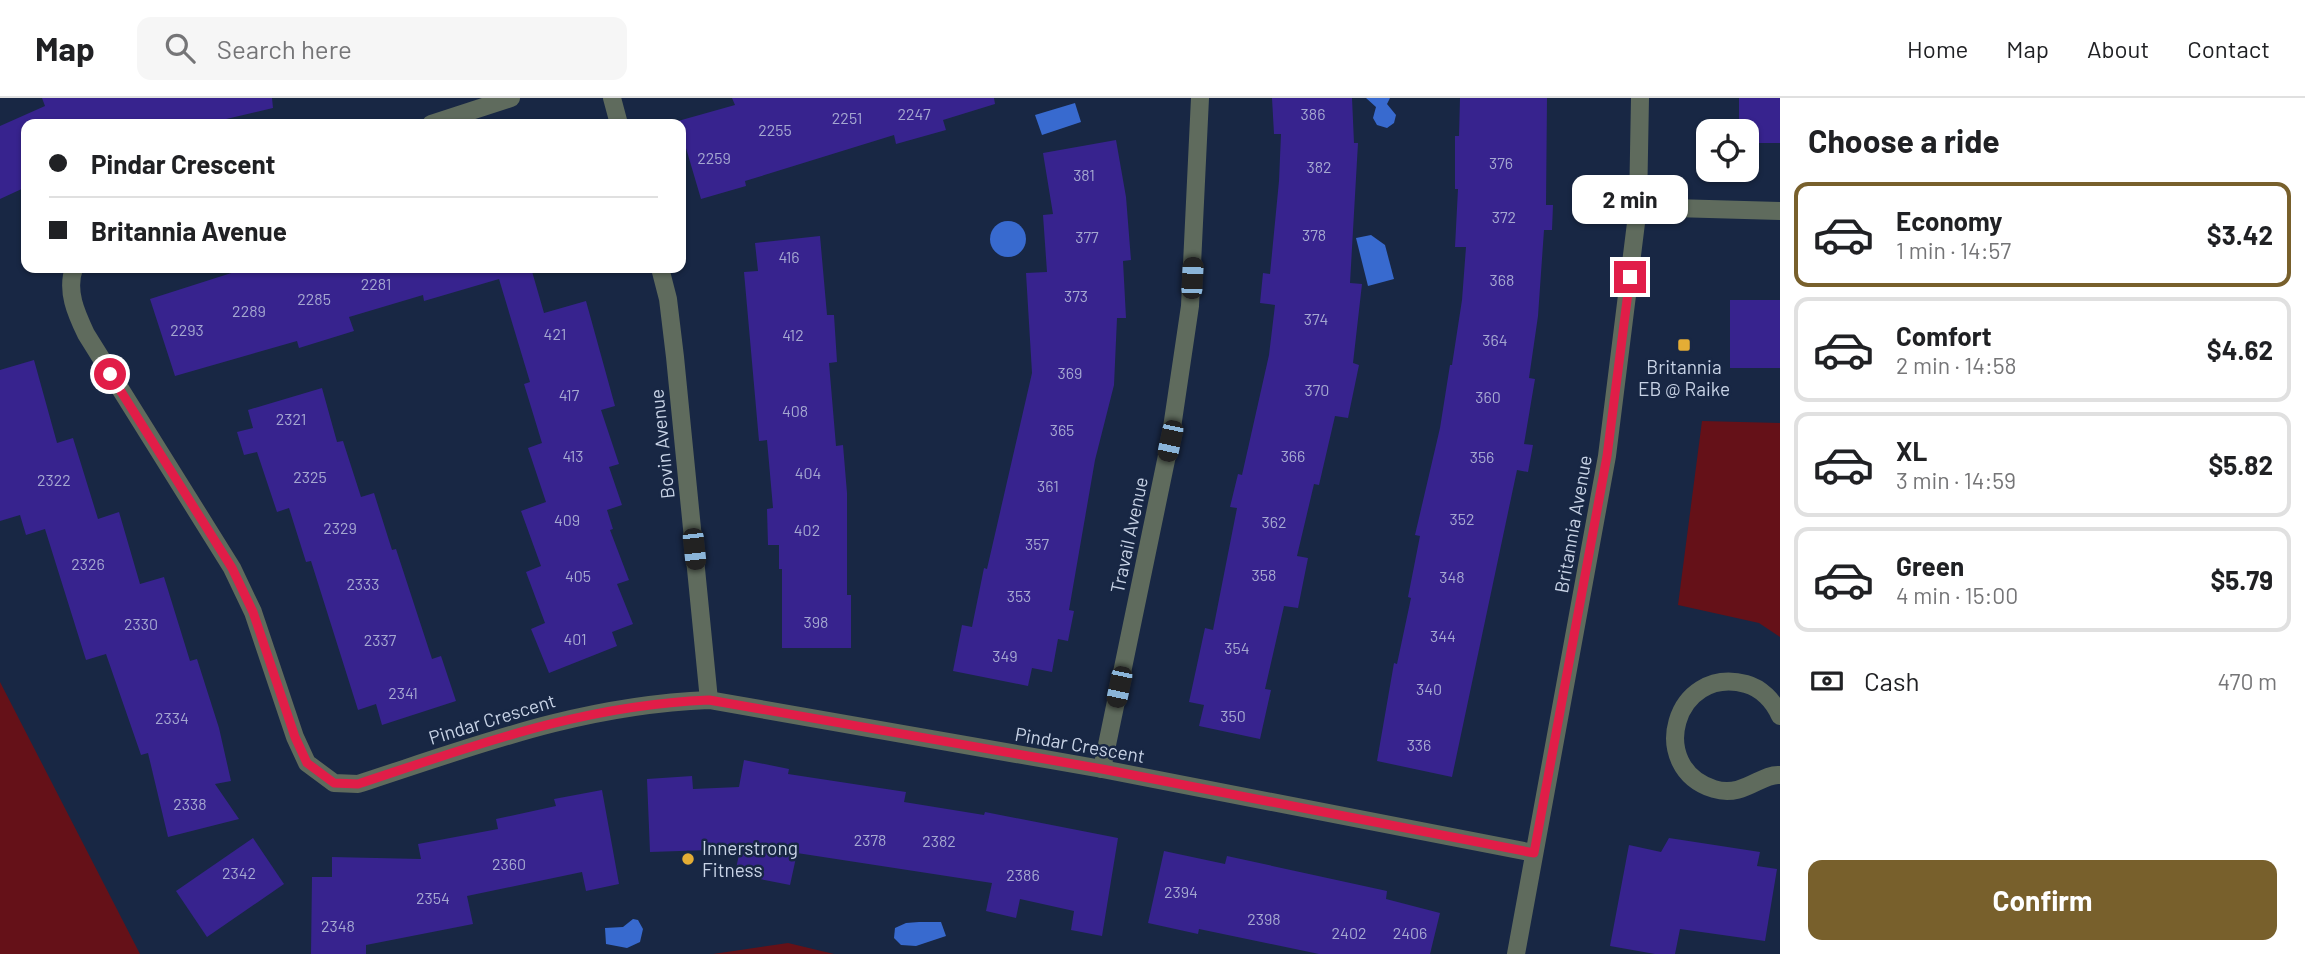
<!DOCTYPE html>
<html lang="en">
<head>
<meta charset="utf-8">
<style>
	:root { --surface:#fff; --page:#f6f6f6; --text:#202124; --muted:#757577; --line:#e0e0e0; --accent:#78602c }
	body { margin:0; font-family:Barlow,sans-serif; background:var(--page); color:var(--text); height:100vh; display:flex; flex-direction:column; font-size:26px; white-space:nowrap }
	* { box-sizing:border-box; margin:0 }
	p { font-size:23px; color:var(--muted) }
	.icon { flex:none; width:38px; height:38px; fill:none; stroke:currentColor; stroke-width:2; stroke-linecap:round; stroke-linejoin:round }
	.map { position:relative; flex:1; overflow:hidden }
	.side { display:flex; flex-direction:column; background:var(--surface); width:525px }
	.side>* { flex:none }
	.banner { position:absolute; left:21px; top:21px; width:665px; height:154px; border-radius:14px; box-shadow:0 2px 5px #0004; display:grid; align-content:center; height:154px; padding:0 28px; background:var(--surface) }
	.controls { position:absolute; left:1696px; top:21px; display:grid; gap:14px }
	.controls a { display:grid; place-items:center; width:63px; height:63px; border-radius:14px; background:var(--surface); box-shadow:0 2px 5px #0004; font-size:35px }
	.end { position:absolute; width:32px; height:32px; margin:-16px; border:9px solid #e11d48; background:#fff; box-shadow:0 0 0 4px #fff }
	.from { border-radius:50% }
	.bubble { position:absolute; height:49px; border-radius:14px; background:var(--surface); box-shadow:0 2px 5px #0004; font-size:23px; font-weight:700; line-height:49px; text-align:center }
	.car { position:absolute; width:21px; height:42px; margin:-21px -10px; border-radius:9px; box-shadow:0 0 5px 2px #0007; background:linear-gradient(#222 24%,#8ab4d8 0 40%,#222 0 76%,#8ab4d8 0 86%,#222 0) }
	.banner b { display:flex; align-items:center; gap:24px; height:66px; font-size:26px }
	.banner b+b { border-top:2px solid var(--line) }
	.banner i { width:18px; height:18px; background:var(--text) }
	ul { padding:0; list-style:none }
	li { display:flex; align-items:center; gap:21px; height:105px; margin:0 14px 10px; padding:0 14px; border:4px solid var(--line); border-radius:14px }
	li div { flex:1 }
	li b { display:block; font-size:26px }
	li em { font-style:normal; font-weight:700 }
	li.selected { border-color:var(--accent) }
	li>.icon { width:63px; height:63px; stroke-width:1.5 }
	h2 { padding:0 28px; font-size:32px; line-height:84px }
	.pay { display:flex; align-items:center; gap:18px; height:77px; padding:0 28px; font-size:26px }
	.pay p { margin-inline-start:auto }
	.cta { display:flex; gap:14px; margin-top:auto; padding:14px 28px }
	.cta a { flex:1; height:80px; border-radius:14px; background:var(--accent); color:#fff; font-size:28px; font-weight:700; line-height:80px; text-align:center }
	header { display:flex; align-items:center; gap:42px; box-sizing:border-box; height:98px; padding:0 35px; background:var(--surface); border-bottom:2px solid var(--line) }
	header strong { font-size:33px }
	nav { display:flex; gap:38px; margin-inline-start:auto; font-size:24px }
	.search { width:490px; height:63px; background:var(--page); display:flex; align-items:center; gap:18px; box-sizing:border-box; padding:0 24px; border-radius:14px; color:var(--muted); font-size:26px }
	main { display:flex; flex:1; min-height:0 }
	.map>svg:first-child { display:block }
</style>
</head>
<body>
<header>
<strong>Map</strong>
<div class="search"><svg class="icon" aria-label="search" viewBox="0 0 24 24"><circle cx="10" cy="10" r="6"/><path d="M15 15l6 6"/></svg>Search here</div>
<nav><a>Home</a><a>Map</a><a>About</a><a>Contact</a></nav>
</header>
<main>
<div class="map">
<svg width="1780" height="856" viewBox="0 0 1780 856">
	<rect width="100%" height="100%" fill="#182744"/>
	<!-- green -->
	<g fill="#651118">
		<polygon points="1702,323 1780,325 1780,539 1759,525 1678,507"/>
		<polygon points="0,584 140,856 0,856"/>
		<polygon points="788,845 834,856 713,856"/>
	</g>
	<!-- water -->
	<g fill="#386acf">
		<polygon points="1366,0 1390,0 1387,6 1396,17 1394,25 1387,30 1377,27 1373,20 1376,9"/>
		<polygon points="1075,5 1081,24 1042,37 1035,17"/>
		<circle cx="1008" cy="141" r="18"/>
		<polygon points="1371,137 1385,147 1394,181 1368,188 1356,140"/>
		<polygon points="633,821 638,822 643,831 640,844 627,850 606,846 605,830 623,829"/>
		<polygon points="919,824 941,824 946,838 916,848 901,847 894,840 895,830 906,825"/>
	</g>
	<!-- building -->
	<g fill="#37238e">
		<polygon points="42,0 272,0 273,10 205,26 26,26 26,89 0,101 0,28 45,8"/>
		<polygon points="732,0 994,0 995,6 943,22 946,32 896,46 894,37 745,83 746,88 701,101 678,23 735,7"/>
		<polygon points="1272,0 1352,0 1354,45 1358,45 1350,185 1362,186 1353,265 1359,267 1348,320 1335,318 1319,387 1314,386 1297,458 1308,460 1298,510 1284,508 1265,591 1271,592 1260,641 1199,628 1204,607 1189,604 1205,530 1213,532 1237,410 1230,409 1238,376 1242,377 1269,257 1275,207 1260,205 1263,175 1270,176 1279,83 1281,36 1274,36"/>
		<polygon points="1460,0 1547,0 1546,107 1553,107 1552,132 1544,132 1538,218 1529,280 1535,281 1524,346 1533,347 1528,374 1517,372 1452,679 1377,663 1394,565 1397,566 1411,500 1408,499 1420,438 1415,437 1440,330 1450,267 1452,267 1462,202 1466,149 1455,149 1458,91 1455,91 1455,38 1459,38"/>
		<polygon points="1739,0 1780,0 1780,45 1746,45 1746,33 1739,33"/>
		<polygon points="1116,42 1126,99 1131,162 1123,163 1126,220 1117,220 1114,287 1095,362 1069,512 1074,513 1068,543 1058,541 1052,574 1032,570 1028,588 953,573 962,527 972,529 984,470 987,471 1032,275 1026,175 1047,174 1043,117 1053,116 1043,55"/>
		<polygon points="820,138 827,217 834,217 837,264 829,265 836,348 843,347 847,395 847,497 851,497 851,550 782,550 782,471 779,471 779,447 768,447 767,411 773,410 767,342 759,343 744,174 758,173 755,145"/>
		<polygon points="247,170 531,170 544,215 586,203 615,308 601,312 619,366 609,369 622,407 607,412 613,431 610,432 629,482 617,486 633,526 612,534 617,548 549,575 531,531 545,525 526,474 541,468 521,413 546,404 528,350 542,345 524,286 530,284 499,181 424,203 423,197 349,219 354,233 299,250 297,243 175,278 150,201"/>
		<rect x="1730" y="202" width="50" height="68"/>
		<polygon points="34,262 57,345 73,340 98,421 119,414 140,486 164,479 190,563 197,561 219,630 231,683 215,686 239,721 168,739 148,655 141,657 106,556 86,562 45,431 26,437 20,417 0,423 0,272"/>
		<polygon points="322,290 337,344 343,343 361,399 374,395 392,452 396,451 432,561 441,558 456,603 382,627 376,606 358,612 311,463 306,464 289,410 277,414 257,354 244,357 237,334 253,330 248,312"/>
		<polygon points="744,662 789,671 788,676 906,694 904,704 984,717 985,714 1118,740 1102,838 1071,832 1074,813 1020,801 1016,820 986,813 992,785 797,755 790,787 735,776 740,751 650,754 647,681 692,678 693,691 739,689"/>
		<polygon points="602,692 619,786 586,793 582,774 467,798 473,826 366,847 366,856 311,856 312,779 332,779 332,759 421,761 418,746 498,731 496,721 556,708 554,701"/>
		<polygon points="253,740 284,786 207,839 176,793"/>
		<polygon points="1669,740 1760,754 1757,768 1777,771 1765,843 1680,831 1675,856 1655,856 1610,848 1629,747 1661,754"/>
		<polygon points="1164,753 1225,766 1227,758 1387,793 1386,801 1440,815 1430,856 1319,856 1199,831 1198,836 1148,825"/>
	</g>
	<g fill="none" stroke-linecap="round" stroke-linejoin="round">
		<!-- minor -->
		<g stroke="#5f6b5d" stroke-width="18">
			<polyline points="612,0 619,26"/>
			<polyline points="431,26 511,0"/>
			<polyline points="1638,109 1780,113"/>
			<path d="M74 170C66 193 76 215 86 236L232 470 253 514 295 639 307 665 334 685 358 686C478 647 581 607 709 602L1102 671 1534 755"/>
			<polyline points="660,170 668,201 675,259 709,602"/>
			<path d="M1780 618C1774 603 1761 590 1746 586 1674 567 1646 670 1714 691 1744 700 1761 675 1780 677"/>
			<polyline points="1102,671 1170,343 1190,208 1200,0"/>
			<polyline points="1516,856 1607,358 1638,109 1640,0"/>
		</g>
	</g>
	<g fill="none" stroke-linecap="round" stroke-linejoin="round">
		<!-- route -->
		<path stroke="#e11d48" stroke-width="9" d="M110 276 232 470 253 514 295 639 307 665 334 685 358 686C476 647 583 607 709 602L1102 671 1534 755 1607 358 1630 179"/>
	</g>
	<!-- markers -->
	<g fill="#e4ad35" stroke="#182744" stroke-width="2.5">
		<rect x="1677" y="240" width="14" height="14" rx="3.5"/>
		<circle cx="688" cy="761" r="7"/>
	</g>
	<g text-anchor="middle" stroke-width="5" stroke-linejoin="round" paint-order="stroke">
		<!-- number labels -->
		<g font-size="16" fill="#a4a7d0">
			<text x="914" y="22">2247</text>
			<text x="1313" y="22">386</text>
			<text x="847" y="26">2251</text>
			<text x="775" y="38">2255</text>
			<text x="714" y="66">2259</text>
			<text x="1501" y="71">376</text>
			<text x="1319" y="75">382</text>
			<text x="1084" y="83">381</text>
			<text x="1504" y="125">372</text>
			<text x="1314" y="143">378</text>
			<text x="1087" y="145">377</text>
			<text x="789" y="165">416</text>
			<text x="1502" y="188">368</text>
			<text x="376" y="192">2281</text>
			<text x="1076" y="204">373</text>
			<text x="314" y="207">2285</text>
			<text x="249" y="219">2289</text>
			<text x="1316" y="227">374</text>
			<text x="187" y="238">2293</text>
			<text x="555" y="242">421</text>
			<text x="793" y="243">412</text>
			<text x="1495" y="248">364</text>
			<text x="1070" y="281">369</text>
			<text x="1317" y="298">370</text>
			<text x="569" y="303">417</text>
			<text x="1488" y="305">360</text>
			<text x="795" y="319">408</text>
			<text x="291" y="327">2321</text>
			<text x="1062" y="338">365</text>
			<text x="573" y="364">413</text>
			<text x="1293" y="364">366</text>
			<text x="1482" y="365">356</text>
			<text x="808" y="381">404</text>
			<text x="310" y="385">2325</text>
			<text x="54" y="388">2322</text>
			<text x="1048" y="394">361</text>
			<text x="1462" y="427">352</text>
			<text x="567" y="428">409</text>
			<text x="1274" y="430">362</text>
			<text x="340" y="436">2329</text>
			<text x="807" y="438">402</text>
			<text x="1037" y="452">357</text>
			<text x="88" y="472">2326</text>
			<text x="1264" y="483">358</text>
			<text x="578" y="484">405</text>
			<text x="1452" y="485">348</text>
			<text x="363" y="492">2333</text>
			<text x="1019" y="504">353</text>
			<text x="816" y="530">398</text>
			<text x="141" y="532">2330</text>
			<text x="1443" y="544">344</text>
			<text x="575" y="547">401</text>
			<text x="380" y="548">2337</text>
			<text x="1237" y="556">354</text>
			<text x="1005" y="564">349</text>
			<text x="1429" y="597">340</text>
			<text x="403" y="601">2341</text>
			<text x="1233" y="624">350</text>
			<text x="172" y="626">2334</text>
			<text x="1419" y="653">336</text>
			<text x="190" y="712">2338</text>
			<text x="870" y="748">2378</text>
			<text x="939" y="749">2382</text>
			<text x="509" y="772">2360</text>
			<text x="239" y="781">2342</text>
			<text x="1023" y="783">2386</text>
			<text x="1181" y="800">2394</text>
			<text x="433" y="806">2354</text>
			<text x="1264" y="827">2398</text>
			<text x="338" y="834">2348</text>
			<text x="1349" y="841">2402</text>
			<text x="1410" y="841">2406</text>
		</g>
		<!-- poi labels -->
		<g font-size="19" fill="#c8d3e6" stroke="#182744">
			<text x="1684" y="276">Britannia<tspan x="1684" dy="22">EB @ Raike</tspan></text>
			<text x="702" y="757" text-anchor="start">Innerstrong<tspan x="702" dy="22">Fitness</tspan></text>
		</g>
		<!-- street labels -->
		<g font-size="19" fill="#c8d3e6" stroke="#182744">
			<text transform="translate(662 346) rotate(-96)" y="7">Bovin Avenue</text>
			<text transform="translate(1573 426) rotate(-80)" y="7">Britannia Avenue</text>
			<text transform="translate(1129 437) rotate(-78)" y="7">Travail Avenue</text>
			<text transform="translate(492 621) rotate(-17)" y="7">Pindar Crescent</text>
			<text transform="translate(1080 647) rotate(10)" y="7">Pindar Crescent</text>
		</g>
	</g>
</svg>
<div class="controls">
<a><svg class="icon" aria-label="locate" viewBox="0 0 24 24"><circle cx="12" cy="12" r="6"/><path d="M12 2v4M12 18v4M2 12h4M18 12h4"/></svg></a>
</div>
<i class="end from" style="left:110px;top:276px"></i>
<i class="end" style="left:1630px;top:179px"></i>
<div class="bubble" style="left:1572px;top:77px;width:116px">2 min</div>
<i class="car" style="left:1192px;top:180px;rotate:3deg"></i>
<i class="car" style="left:1170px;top:343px;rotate:192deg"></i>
<i class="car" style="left:694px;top:451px;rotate:174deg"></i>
<i class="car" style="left:1119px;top:589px;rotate:192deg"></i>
<div class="banner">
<b><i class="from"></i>Pindar Crescent</b>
<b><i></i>Britannia Avenue</b>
</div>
</div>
<section class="side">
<h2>Choose a ride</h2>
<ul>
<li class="selected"><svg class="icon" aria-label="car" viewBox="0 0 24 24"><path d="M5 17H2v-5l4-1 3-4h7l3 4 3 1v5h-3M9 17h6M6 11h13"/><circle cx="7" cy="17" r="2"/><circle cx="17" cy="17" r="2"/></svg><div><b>Economy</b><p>1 min · 14:57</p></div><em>$3.42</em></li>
<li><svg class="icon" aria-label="car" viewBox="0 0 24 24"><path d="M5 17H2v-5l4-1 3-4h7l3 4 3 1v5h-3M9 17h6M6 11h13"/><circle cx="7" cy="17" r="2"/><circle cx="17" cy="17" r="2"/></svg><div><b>Comfort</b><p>2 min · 14:58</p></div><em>$4.62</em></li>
<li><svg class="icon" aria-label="car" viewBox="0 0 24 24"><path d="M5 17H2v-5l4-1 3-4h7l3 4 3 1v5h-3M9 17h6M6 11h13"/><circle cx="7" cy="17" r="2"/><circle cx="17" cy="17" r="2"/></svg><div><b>XL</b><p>3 min · 14:59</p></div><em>$5.82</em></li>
<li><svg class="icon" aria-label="car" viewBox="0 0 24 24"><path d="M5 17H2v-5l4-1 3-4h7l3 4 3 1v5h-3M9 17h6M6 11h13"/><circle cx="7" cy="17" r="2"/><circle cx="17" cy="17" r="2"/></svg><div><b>Green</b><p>4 min · 15:00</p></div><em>$5.79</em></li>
</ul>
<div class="pay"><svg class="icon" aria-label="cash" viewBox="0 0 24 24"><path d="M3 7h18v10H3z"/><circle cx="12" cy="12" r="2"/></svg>Cash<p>470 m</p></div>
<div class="cta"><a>Confirm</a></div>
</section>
</main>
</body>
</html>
